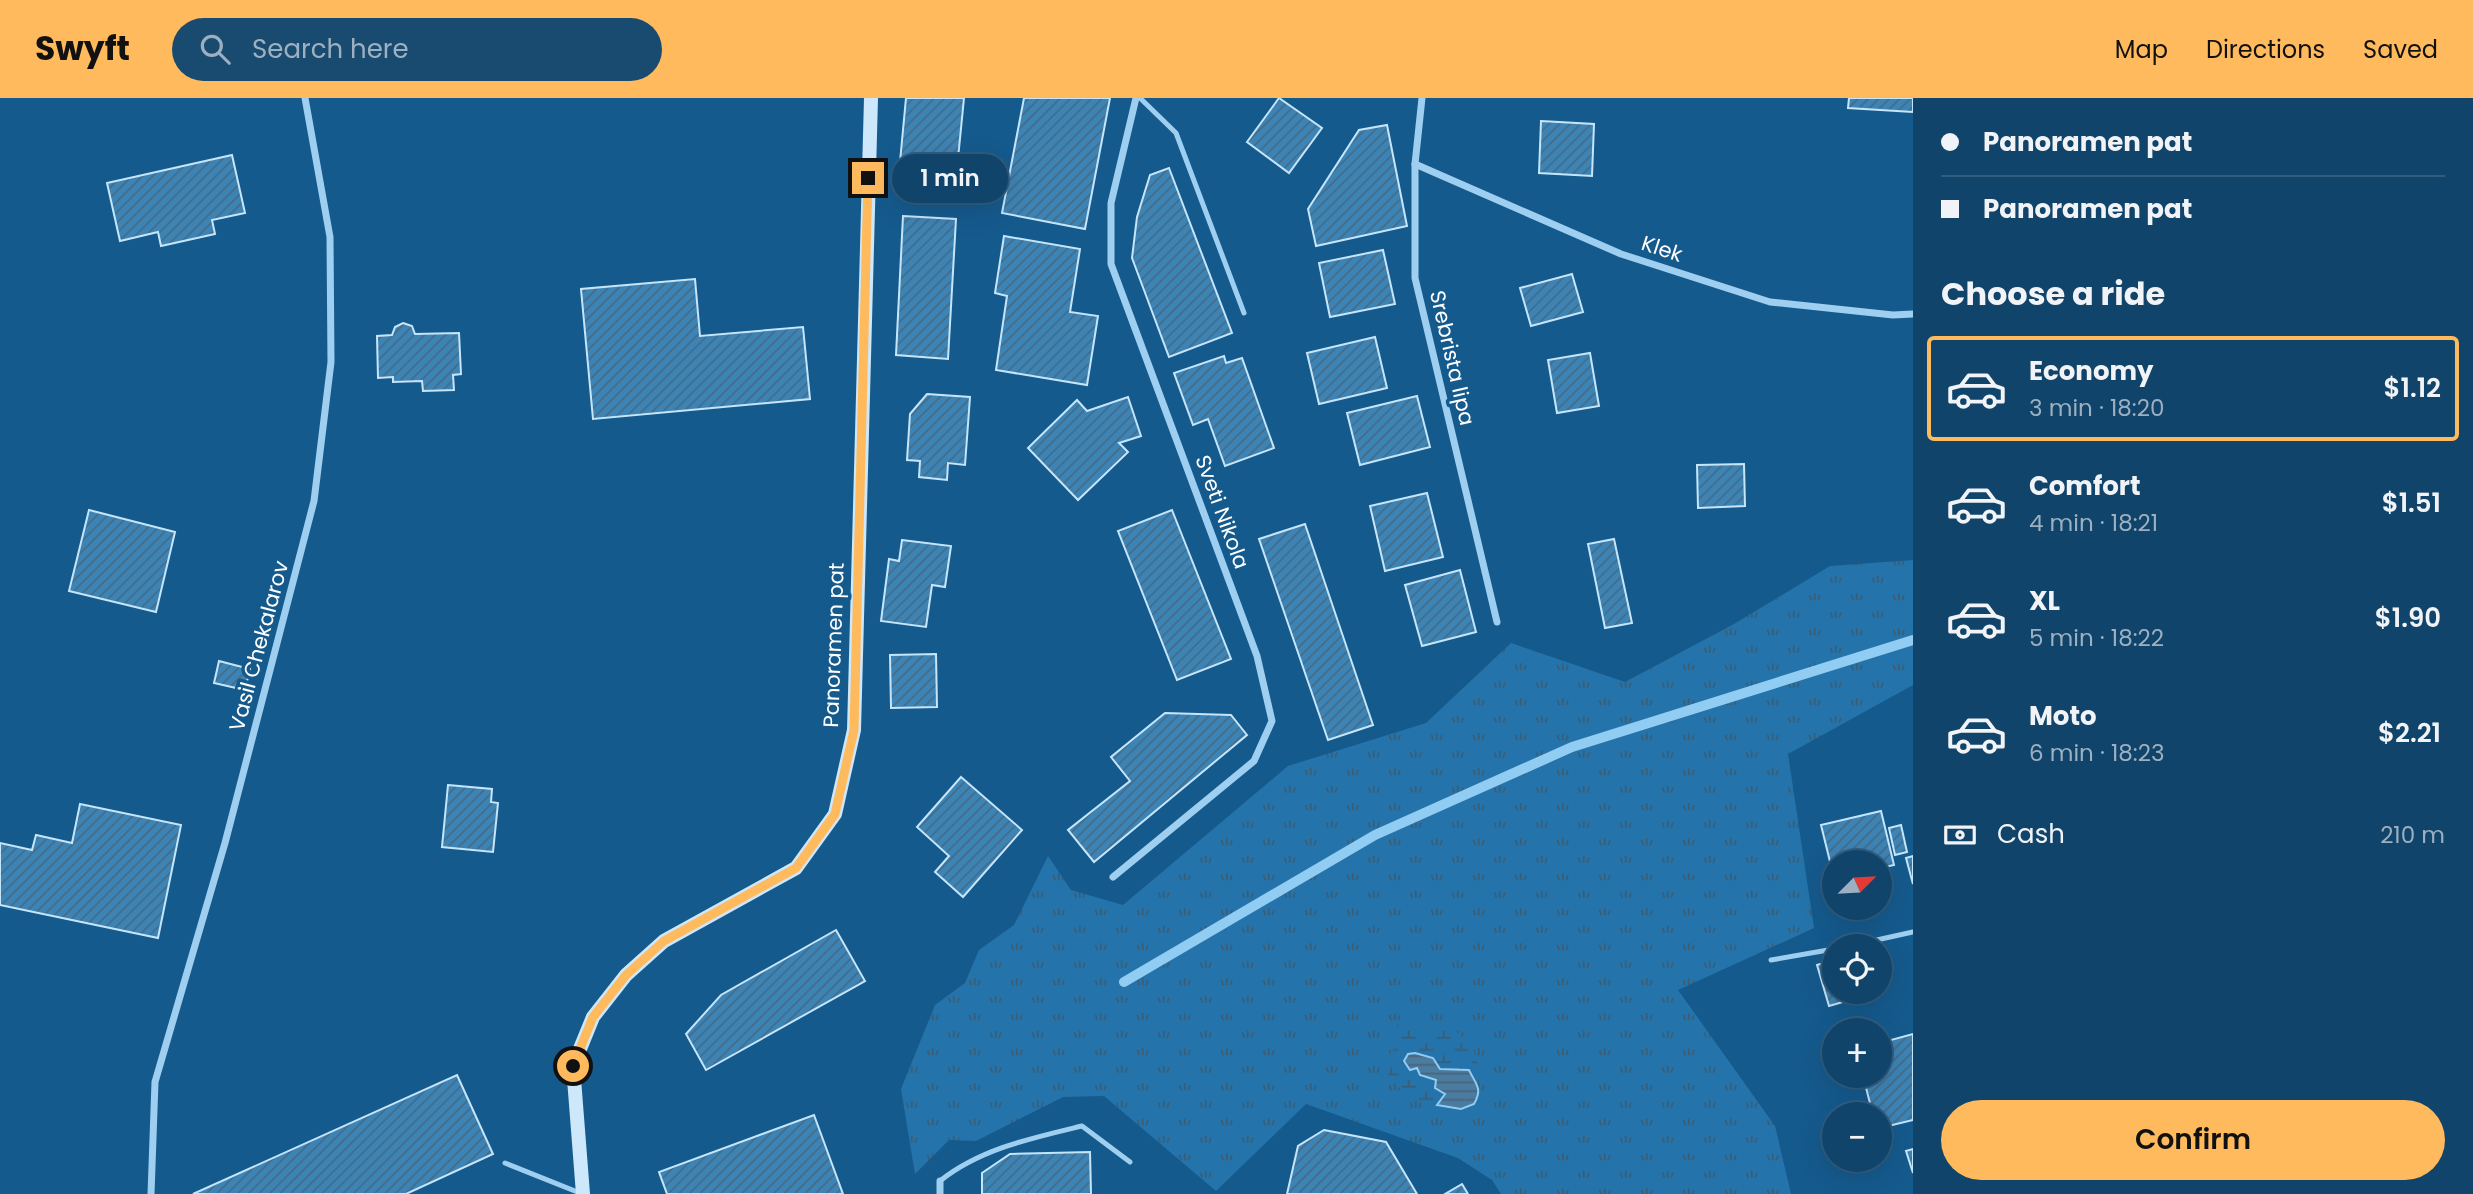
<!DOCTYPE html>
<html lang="en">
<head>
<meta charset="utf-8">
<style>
	:root { --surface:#10446a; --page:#194b70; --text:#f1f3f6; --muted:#9cb0c1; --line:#305c7e; --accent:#ffba5e }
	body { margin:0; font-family:Poppins,sans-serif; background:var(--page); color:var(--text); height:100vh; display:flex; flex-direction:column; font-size:26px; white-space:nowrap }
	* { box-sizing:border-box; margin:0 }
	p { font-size:23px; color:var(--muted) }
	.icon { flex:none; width:38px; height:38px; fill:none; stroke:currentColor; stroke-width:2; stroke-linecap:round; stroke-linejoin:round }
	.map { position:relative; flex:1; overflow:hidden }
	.details { display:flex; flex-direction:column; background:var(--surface); width:560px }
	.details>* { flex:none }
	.banner { display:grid; align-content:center; height:154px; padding:0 28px; background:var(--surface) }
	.needle { width:46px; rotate:66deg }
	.controls { position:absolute; left:1822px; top:752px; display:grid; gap:14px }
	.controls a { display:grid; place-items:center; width:70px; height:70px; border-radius:50%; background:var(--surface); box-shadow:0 7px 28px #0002,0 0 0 2px var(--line); font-size:35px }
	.end { position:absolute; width:32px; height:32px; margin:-16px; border:9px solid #ffba5e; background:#111; box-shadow:0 0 0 4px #111 }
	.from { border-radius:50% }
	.bubble { position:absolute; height:49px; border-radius:24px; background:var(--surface); box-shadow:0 7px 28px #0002,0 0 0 2px var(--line); font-size:23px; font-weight:600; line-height:49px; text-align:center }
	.banner b { display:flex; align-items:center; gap:24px; height:66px; font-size:26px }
	.banner b+b { border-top:2px solid var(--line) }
	.banner i { width:18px; height:18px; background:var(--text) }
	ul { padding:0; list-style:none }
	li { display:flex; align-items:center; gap:21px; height:105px; margin:0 14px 10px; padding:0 14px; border:4px solid transparent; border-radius:7px }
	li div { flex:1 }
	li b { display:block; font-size:26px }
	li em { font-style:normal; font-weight:600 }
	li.on { border-color:var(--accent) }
	li>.icon { width:63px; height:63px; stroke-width:1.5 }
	h2 { padding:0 28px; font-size:32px; line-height:84px }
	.pay { display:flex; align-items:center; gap:18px; height:77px; padding:0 28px; font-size:26px }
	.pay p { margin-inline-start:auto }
	.primary-button { display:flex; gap:14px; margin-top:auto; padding:14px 28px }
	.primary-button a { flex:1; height:80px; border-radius:42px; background:var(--accent); color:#111; font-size:28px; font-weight:600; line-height:80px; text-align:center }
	header { display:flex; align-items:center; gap:42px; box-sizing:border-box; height:98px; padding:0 35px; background:var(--accent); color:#111 }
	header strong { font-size:33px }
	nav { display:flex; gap:38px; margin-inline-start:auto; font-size:24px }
	.search { width:490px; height:63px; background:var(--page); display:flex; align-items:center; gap:18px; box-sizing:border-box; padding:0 24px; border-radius:38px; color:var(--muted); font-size:26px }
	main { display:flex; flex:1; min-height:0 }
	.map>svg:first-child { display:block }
</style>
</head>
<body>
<header>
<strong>Swyft</strong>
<div class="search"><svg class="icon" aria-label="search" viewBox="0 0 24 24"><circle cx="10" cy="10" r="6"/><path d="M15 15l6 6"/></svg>Search here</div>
<nav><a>Map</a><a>Directions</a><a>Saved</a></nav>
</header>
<main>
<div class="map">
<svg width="1913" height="1096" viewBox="0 0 1913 1096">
	<defs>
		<pattern id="grass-tufts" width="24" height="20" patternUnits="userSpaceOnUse" patternTransform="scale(1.75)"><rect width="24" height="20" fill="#2473aa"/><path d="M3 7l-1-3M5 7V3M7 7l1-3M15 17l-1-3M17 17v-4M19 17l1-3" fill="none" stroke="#3a5e76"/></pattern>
		<pattern id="wetland-marsh" width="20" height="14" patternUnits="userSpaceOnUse" patternTransform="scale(1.75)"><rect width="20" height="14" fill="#2473aa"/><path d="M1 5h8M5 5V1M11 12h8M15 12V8" fill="none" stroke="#3a5e76"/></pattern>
		<pattern id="water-rules" width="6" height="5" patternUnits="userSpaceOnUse" patternTransform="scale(1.75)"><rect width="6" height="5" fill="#4a7ba1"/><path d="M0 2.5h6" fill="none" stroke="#4b6476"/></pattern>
		<pattern id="building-hatch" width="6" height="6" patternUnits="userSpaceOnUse" patternTransform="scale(1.75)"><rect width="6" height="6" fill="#3d84b6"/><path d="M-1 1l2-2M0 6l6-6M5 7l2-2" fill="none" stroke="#446b86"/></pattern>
	</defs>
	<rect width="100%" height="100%" fill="#155a8d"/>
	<!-- grass -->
	<polygon fill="url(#grass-tufts)" points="1913,462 1913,587 1788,656 1814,830 1678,892 1775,1028 1791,1096 1501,1096 1492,1082 1458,1060 1306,1006 1216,1093 1104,998 1063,999 976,1043 949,1042 915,1076 901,991 935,907 965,885 979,852 1014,827 1048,758 1071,792 1123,807 1288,668 1426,625 1511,545 1625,584 1734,526 1830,468"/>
	<!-- wetland -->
	<path fill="url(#wetland-marsh)" d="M1397 923 1418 931 1446 927C1474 946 1478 952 1479 986L1469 972 1417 970 1420 977 1436 982 1446 996 1437 1007C1408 1004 1396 988 1380 966L1397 948Z"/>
	<!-- water -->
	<path fill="url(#water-rules)" stroke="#91ccf3" stroke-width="2" d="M1415 955 1433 960 1440 971 1469 972C1476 987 1483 990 1474 1006L1461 1011 1437 1007 1445 996 1435 990 1436 982 1420 977 1417 970 1410 972 1404 963 1408 956Z"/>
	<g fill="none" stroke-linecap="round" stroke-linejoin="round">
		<!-- stream -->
		<polyline stroke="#91ccf3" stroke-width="10" points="1124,884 1375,737 1572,649 1913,542"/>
	</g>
	<!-- building -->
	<g fill="url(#building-hatch)" stroke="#c5e5fb" stroke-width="2">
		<polygon points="906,0 964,0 954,101 897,96"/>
		<polygon points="1024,0 1110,0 1085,131 1002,115"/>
		<polygon points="1279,0 1322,30 1289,75 1247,44"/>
		<polygon points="1849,0 1913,0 1913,14 1848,10"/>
		<polygon points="1541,23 1594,26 1592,78 1539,75"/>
		<polygon points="1387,27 1407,128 1316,148 1308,111 1359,32"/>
		<polygon points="232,57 245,115 212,122 215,136 161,148 158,134 120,143 107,85"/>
		<polygon points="1169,70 1232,235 1169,259 1132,160 1137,119 1150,77"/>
		<polygon points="903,118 956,121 948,261 896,257"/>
		<polygon points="1004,138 1080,151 1070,214 1098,218 1087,287 996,272 1007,198 995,195"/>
		<polygon points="1383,152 1395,206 1330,219 1319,165"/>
		<polygon points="1572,176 1583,214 1531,228 1520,190"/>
		<polygon points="695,181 700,238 803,229 810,301 593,321 581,191"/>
		<polygon points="403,225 412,228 415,236 459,235 461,276 453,277 454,292 423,293 422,283 393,284 393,279 378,280 377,238 392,237 395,229"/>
		<polygon points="1375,239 1387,290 1319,306 1307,255"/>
		<polygon points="1590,255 1599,308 1557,315 1548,262"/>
		<polygon points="1224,258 1226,265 1242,260 1274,350 1225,368 1208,321 1193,327 1174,275"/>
		<polygon points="927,296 970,299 965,367 948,365 947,382 919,379 920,363 907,362 910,316"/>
		<polygon points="1417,298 1430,349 1360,367 1347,315"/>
		<polygon points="1128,299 1141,338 1119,345 1128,354 1078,402 1028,350 1077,302 1087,313"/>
		<polygon points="1744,366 1745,408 1698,410 1697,367"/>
		<polygon points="1427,395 1443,459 1385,473 1370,408"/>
		<polygon points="89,412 175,434 156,514 69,493"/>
		<polygon points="1172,412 1231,561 1177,582 1118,433"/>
		<polygon points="1305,426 1373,627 1328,642 1259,441"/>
		<polygon points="1614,441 1632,525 1605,530 1588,446"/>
		<polygon points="902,442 951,448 945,489 932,487 926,529 881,523 889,461 899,463"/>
		<polygon points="1460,472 1476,534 1422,548 1405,487"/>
		<polygon points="936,556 937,609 891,610 890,557"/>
		<polygon points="219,563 250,571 245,592 214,585"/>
		<polygon points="1165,615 1231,617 1247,637 1094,764 1068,732 1130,683 1111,659"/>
		<polygon points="961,679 1022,732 963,799 935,774 949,758 917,729"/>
		<polygon points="448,687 492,691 491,704 498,705 493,754 442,749"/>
		<polygon points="80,706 181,727 158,840 0,807 0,745 32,752 36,737 72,745"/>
		<polygon points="1881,713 1894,767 1880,770 1880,765 1834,765 1834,780 1821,727"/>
		<polygon points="1901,727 1907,754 1895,757 1889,730"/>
		<polygon points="1913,758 1913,786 1906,760"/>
		<polygon points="836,832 865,883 706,972 686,936 721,897"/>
		<polygon points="1834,862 1834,894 1851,894 1853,901 1829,908 1817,867"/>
		<polygon points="1913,936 1913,1022 1880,1030 1880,1017 1873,1017 1863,978 1880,978 1880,945"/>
		<polygon points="457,977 493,1056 406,1096 193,1096"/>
		<polygon points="814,1017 843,1096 667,1096 659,1074"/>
		<polygon points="1324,1032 1386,1044 1417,1096 1287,1096 1298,1048"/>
		<polygon points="1913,1051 1913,1075 1906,1053"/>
		<polygon points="1090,1054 1091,1096 982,1096 982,1075 1010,1056"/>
		<polygon points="1462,1086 1468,1096 1445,1096"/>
	</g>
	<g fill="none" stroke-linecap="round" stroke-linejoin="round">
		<!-- service -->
		<g stroke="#9fcff0" stroke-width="5">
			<polyline points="1140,0 1176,35 1244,215"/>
			<polyline points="1845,849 1913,834"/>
			<polyline points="1771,862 1834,851"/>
			<polyline points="505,1065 580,1095"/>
			<path d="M940 1083C980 1051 1032 1040 1082 1028L1130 1064"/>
		</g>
		<!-- minor -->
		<g stroke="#9fcff0" stroke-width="7">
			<polyline points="1422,0 1415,66 1415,180 1497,524"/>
			<polyline points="1415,66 1621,156 1770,204 1893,217 1913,216"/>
			<polyline points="1113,779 1254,663 1272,623 1257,558 1111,166 1111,105 1136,0"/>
			<polyline points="940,1083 940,1096"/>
			<polyline points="151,1096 155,984 225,745 314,403 331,264 330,139 305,0"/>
		</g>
		<!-- secondary -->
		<polyline stroke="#cde7fb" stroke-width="14" points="583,1096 573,968 593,919 626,877 664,843 796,770 835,716 854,632 871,0"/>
	</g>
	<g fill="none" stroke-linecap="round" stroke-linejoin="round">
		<!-- route -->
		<polyline stroke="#ffba5e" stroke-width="9" points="573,968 593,919 626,877 664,843 796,770 835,716 854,632 868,80"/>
	</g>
	<g text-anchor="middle" stroke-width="7" stroke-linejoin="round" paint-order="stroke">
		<!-- street labels -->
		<g font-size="21" fill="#fff" stroke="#155a8d">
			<text transform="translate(1662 151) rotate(18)" y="7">Klek</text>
			<text transform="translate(1452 260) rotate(77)" y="7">Srebrista lipa</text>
			<text transform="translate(1222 414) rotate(70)" y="7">Sveti Nikola</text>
			<text transform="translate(834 547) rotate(-88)" y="7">Panoramen pat</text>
			<text transform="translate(259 548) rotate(-75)" y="7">Vasil Chekalarov</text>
		</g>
	</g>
</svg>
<div class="controls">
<a><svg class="needle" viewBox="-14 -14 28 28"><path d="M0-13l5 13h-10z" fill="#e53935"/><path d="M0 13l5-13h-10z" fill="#9cb0c1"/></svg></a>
<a><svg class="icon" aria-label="locate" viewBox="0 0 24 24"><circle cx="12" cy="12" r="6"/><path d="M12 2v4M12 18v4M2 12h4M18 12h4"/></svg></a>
<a>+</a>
<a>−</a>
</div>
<i class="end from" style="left:573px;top:968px"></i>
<i class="end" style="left:868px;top:80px"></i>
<div class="bubble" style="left:892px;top:56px;width:116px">1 min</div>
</div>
<section class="details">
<div class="banner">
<b><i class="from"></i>Panoramen pat</b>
<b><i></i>Panoramen pat</b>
</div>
<h2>Choose a ride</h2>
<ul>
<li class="on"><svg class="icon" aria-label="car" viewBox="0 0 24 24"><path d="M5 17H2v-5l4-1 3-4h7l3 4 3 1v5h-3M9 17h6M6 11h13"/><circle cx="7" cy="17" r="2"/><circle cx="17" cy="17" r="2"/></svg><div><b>Economy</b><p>3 min · 18:20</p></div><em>$1.12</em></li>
<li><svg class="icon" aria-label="car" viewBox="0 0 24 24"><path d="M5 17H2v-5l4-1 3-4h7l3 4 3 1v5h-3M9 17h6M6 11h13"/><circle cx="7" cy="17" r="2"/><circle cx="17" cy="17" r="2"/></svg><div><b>Comfort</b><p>4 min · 18:21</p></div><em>$1.51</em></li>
<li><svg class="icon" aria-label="car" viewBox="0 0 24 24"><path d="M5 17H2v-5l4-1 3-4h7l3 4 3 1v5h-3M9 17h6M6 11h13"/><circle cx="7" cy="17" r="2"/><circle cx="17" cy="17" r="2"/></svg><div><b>XL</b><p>5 min · 18:22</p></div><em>$1.90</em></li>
<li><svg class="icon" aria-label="car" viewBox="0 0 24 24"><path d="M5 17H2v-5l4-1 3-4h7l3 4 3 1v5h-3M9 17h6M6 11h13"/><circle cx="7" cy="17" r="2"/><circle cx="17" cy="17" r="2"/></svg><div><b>Moto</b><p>6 min · 18:23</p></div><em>$2.21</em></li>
</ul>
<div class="pay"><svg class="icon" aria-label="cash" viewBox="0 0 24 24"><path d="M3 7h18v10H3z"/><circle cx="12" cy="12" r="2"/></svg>Cash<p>210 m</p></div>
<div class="primary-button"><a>Confirm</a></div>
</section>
</main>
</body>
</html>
